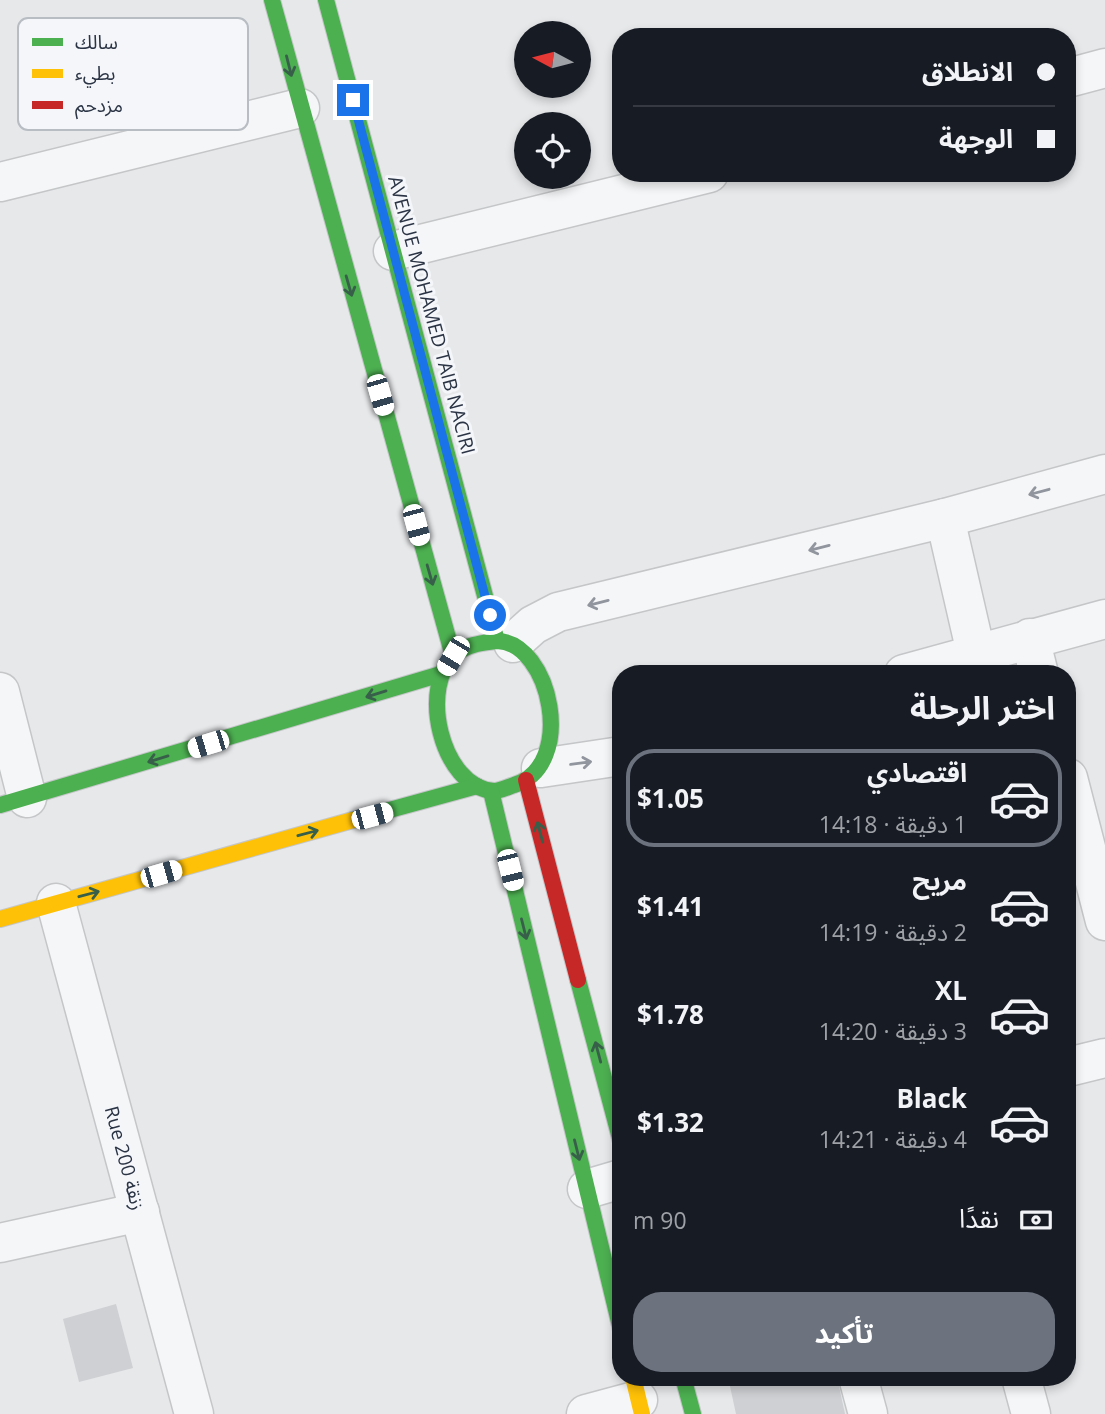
<!DOCTYPE html>
<html lang="ar">
<head>
<meta charset="utf-8">
<style>
	:root { --surface:#171b24; --page:#242831; --text:#f1f3f6; --muted:#9ea1a6; --line:#363941; --accent:#6c737f }
	body { margin:0; font-family:"Open Sans","Noto Sans Arabic",sans-serif; background:var(--page); color:var(--text); direction:rtl; height:100vh; display:flex; flex-direction:column; font-size:26px; white-space:nowrap }
	* { box-sizing:border-box; margin:0 }
	p { font-size:23px; color:var(--muted) }
	.icon { flex:none; width:38px; height:38px; fill:none; stroke:currentColor; stroke-width:2; stroke-linecap:round; stroke-linejoin:round }
	.map { position:relative; flex:1; overflow:hidden; direction:ltr }
	.drawer { position:absolute; left:612px; top:665px; width:464px; height:721px; display:flex; flex-direction:column; background:var(--surface); border-radius:28px; box-shadow:0 4px 10px #0003; direction:rtl }
	.drawer>* { flex:none }
	.hud { position:absolute; left:612px; top:28px; width:464px; height:154px; border-radius:28px; box-shadow:0 4px 10px #0003; direction:rtl; display:grid; align-content:center; height:154px; padding:0 21px; background:var(--surface) }
	.needle { width:46px; rotate:277deg }
	.buttons { position:absolute; left:514px; top:21px; display:grid; gap:14px }
	.buttons a { display:grid; place-items:center; width:77px; height:77px; border-radius:50%; background:var(--surface); box-shadow:0 4px 10px #0003; font-size:35px }
	.end { position:absolute; width:32px; height:32px; margin:-16px; border:9px solid #1a73e8; background:#fff; box-shadow:0 0 0 4px #fff }
	.from { border-radius:50% }
	.car { position:absolute; width:21px; height:42px; margin:-21px -10px; border-radius:9px; box-shadow:0 0 5px 2px #0007; background:linear-gradient(#fff 24%,#345 0 40%,#fff 0 76%,#345 0 86%,#fff 0) }
	.hud b { display:flex; align-items:center; gap:24px; height:66px; font-size:26px }
	.hud b+b { border-top:2px solid var(--line) }
	.hud i { width:18px; height:18px; background:var(--text) }
	ul { padding:0; list-style:none }
	li { display:flex; align-items:center; gap:21px; height:98px; margin:0 14px 10px; padding:0 7px; border:4px solid transparent; border-radius:28px }
	li div { flex:1 }
	li b { display:block; font-size:26px }
	li em { font-style:normal; font-weight:700 }
	li.selected { border-color:var(--accent) }
	li>.icon { width:63px; height:63px; stroke-width:1.5 }
	h2 { padding:0 21px; font-size:32px; line-height:84px }
	.pay { display:flex; align-items:center; gap:18px; height:77px; padding:0 21px; font-size:26px }
	.pay p { margin-inline-start:auto }
	.primary-button { display:flex; gap:14px; margin-top:auto; padding:14px 21px }
	.primary-button a { flex:1; height:80px; border-radius:28px; background:var(--accent); color:#fff; font-size:28px; font-weight:700; line-height:80px; text-align:center }
	.map>svg:first-child { display:block }
</style>
</head>
<body>
<div class="map">
<svg width="1105" height="1414" viewBox="0 0 1105 1414">
	<rect width="100%" height="100%" fill="#e6e8ea"/>
	<!-- building -->
	<g fill="#ced0d3">
		<polygon points="116,1304 133,1368 79,1382 63,1319"/>
		<polygon points="728,1377 837,1377 845,1414 736,1414"/>
	</g>
	<g fill="none" stroke-linecap="round" stroke-linejoin="round">
		<defs>
			<g id="street">
				<polyline points="1068,78 1105,68"/>
				<polyline points="0,182 300,108"/>
				<polyline points="393,251 709,173"/>
				<polyline points="945,518 976,653"/>
				<polyline points="1030,638 1039,674"/>
				<polyline points="513,643 533,625 558,612 945,518 1105,474"/>
				<polyline points="904,674 1105,619"/>
				<polyline points="0,692 27,798"/>
				<polyline points="541,768 621,756"/>
				<polyline points="1068,778 1105,921"/>
				<polyline points="56,903 194,1414"/>
				<polyline points="1068,1067 1105,1058"/>
				<polyline points="587,1189 621,1179"/>
				<polyline points="0,1243 140,1212"/>
				<polyline points="858,1377 868,1414"/>
				<polyline points="1021,1377 1031,1414"/>
				<polyline points="586,1414 638,1400"/>
			</g>
			<g id="fast">
				<polyline points="272,0 453,656"/>
				<polyline points="326,0 497,641"/>
				<path d="M497 641C551 642 577 766 514 785 508 787 500 791 494 791 441 788 417 684 457 653 468 644 483 643 497 641Z"/>
				<polyline points="491,791 621,1330"/>
				<polyline points="0,805 441,674"/>
				<polyline points="353,820 477,786"/>
				<polyline points="578,980 621,1142"/>
				<polyline points="683,1377 693,1414"/>
			</g>
			<g id="slow">
				<polyline points="0,919 353,820"/>
				<polyline points="633,1377 642,1414"/>
			</g>
			<polyline id="jam" points="526,780 578,980"/>
		</defs>
		<!-- street casing -->
		<use href="#street" stroke="#c4c6c8" stroke-width="41"/>
		<!-- fast casing -->
		<use href="#fast" stroke="#c4c6c8" stroke-width="18"/>
		<!-- slow casing -->
		<use href="#slow" stroke="#c4c6c8" stroke-width="18"/>
		<!-- jam casing -->
		<use href="#jam" stroke="#c4c6c8" stroke-width="18"/>
		<!-- street -->
		<use href="#street" stroke="#f5f6f7" stroke-width="38"/>
		<!-- fast -->
		<use href="#fast" stroke="#4caf50" stroke-width="16"/>
		<!-- slow -->
		<use href="#slow" stroke="#ffc107" stroke-width="16"/>
		<!-- jam -->
		<use href="#jam" stroke="#c62828" stroke-width="16"/>
	</g>
	<!-- one-way arrows -->
	<defs><path id="oneway-shaft" d="M-6 0H5M1.5-3L5.5 0L1.5 3" fill="none" stroke-width="1.6" stroke-linecap="round" stroke-linejoin="round" transform="scale(1.75)"/></defs>
	<g stroke="#375f49">
		<use href="#oneway-shaft" transform="translate(289 66) rotate(76)"/>
		<use href="#oneway-shaft" transform="translate(349 286) rotate(74)"/>
		<use href="#oneway-shaft" transform="translate(430 575) rotate(74)"/>
		<use href="#oneway-shaft" transform="translate(376 694) rotate(163)"/>
		<use href="#oneway-shaft" transform="translate(158 759) rotate(163)"/>
		<use href="#oneway-shaft" transform="translate(540 832) rotate(-105)"/>
		<use href="#oneway-shaft" transform="translate(308 833) rotate(-15)"/>
		<use href="#oneway-shaft" transform="translate(89 894) rotate(-15)"/>
		<use href="#oneway-shaft" transform="translate(524 929) rotate(76)"/>
		<use href="#oneway-shaft" transform="translate(598 1052) rotate(-105)"/>
		<use href="#oneway-shaft" transform="translate(577 1150) rotate(76)"/>
	</g>
	<g stroke="#90959e">
		<use href="#oneway-shaft" transform="translate(1039 492) rotate(165)"/>
		<use href="#oneway-shaft" transform="translate(819 548) rotate(166)"/>
		<use href="#oneway-shaft" transform="translate(598 603) rotate(166)"/>
		<use href="#oneway-shaft" transform="translate(581 763) rotate(-8)"/>
	</g>
	<g fill="none" stroke-linecap="round" stroke-linejoin="round">
		<!-- route -->
		<polyline stroke="#1a73e8" stroke-width="9" points="353,100 490,615"/>
	</g>
	<g text-anchor="middle" stroke-width="6" stroke-linejoin="round" paint-order="stroke">
		<!-- street labels -->
		<g font-size="19" fill="#2b3445" stroke="#f4f6f9">
			<text transform="translate(432 315) rotate(75)" y="7">AVENUE MOHAMED TAIB NACIRI</text>
			<text transform="translate(125 1158) rotate(75)" y="7">Rue 200 زنقة</text>
		</g>
	</g>
	<!-- legend -->
	<rect x="18" y="18" width="230" height="112" rx="10" fill="#f4f6f9" stroke="#b8bcc3" stroke-width="2"/>
	<rect x="32" y="38" width="31" height="8" fill="#4caf50"/>
	<rect x="32" y="69" width="31" height="9" fill="#ffc107"/>
	<rect x="32" y="101" width="31" height="8" fill="#c62828"/>
	<g font-size="19" fill="#2b3445">
		<text x="75" y="49">سالك</text>
		<text x="75" y="80">بطيء</text>
		<text x="75" y="112">مزدحم</text>
	</g>
</svg>
<div class="buttons">
<a><svg class="needle" viewBox="-14 -14 28 28"><path d="M0-13l5 13h-10z" fill="#e53935"/><path d="M0 13l5-13h-10z" fill="#9ea1a6"/></svg></a>
<a><svg class="icon" aria-label="locate" viewBox="0 0 24 24"><circle cx="12" cy="12" r="6"/><path d="M12 2v4M12 18v4M2 12h4M18 12h4"/></svg></a>
</div>
<i class="end from" style="left:490px;top:615px"></i>
<i class="end" style="left:353px;top:100px"></i>
<i class="car" style="left:380px;top:395px;rotate:164deg"></i>
<i class="car" style="left:416px;top:525px;rotate:165deg"></i>
<i class="car" style="left:453px;top:656px;rotate:211deg"></i>
<i class="car" style="left:208px;top:744px;rotate:253deg"></i>
<i class="car" style="left:372px;top:816px;rotate:75deg"></i>
<i class="car" style="left:510px;top:870px;rotate:166deg"></i>
<i class="car" style="left:161px;top:874px;rotate:74deg"></i>
<div class="hud">
<b><i class="from"></i>الانطلاق</b>
<b><i></i>الوجهة</b>
</div>
<section class="drawer">
<h2>اختر الرحلة</h2>
<ul>
<li class="selected"><svg class="icon" aria-label="car" viewBox="0 0 24 24"><path d="M5 17H2v-5l4-1 3-4h7l3 4 3 1v5h-3M9 17h6M6 11h13"/><circle cx="7" cy="17" r="2"/><circle cx="17" cy="17" r="2"/></svg><div><b>اقتصادي</b><p>1 دقيقة · 14:18</p></div><em>$1.05</em></li>
<li><svg class="icon" aria-label="car" viewBox="0 0 24 24"><path d="M5 17H2v-5l4-1 3-4h7l3 4 3 1v5h-3M9 17h6M6 11h13"/><circle cx="7" cy="17" r="2"/><circle cx="17" cy="17" r="2"/></svg><div><b>مريح</b><p>2 دقيقة · 14:19</p></div><em>$1.41</em></li>
<li><svg class="icon" aria-label="car" viewBox="0 0 24 24"><path d="M5 17H2v-5l4-1 3-4h7l3 4 3 1v5h-3M9 17h6M6 11h13"/><circle cx="7" cy="17" r="2"/><circle cx="17" cy="17" r="2"/></svg><div><b>XL</b><p>3 دقيقة · 14:20</p></div><em>$1.78</em></li>
<li><svg class="icon" aria-label="car" viewBox="0 0 24 24"><path d="M5 17H2v-5l4-1 3-4h7l3 4 3 1v5h-3M9 17h6M6 11h13"/><circle cx="7" cy="17" r="2"/><circle cx="17" cy="17" r="2"/></svg><div><b>Black</b><p>4 دقيقة · 14:21</p></div><em>$1.32</em></li>
</ul>
<div class="pay"><svg class="icon" aria-label="cash" viewBox="0 0 24 24"><path d="M3 7h18v10H3z"/><circle cx="12" cy="12" r="2"/></svg>نقدًا<p>90 m</p></div>
<div class="primary-button"><a>تأكيد</a></div>
</section>
</div>
</body>
</html>
